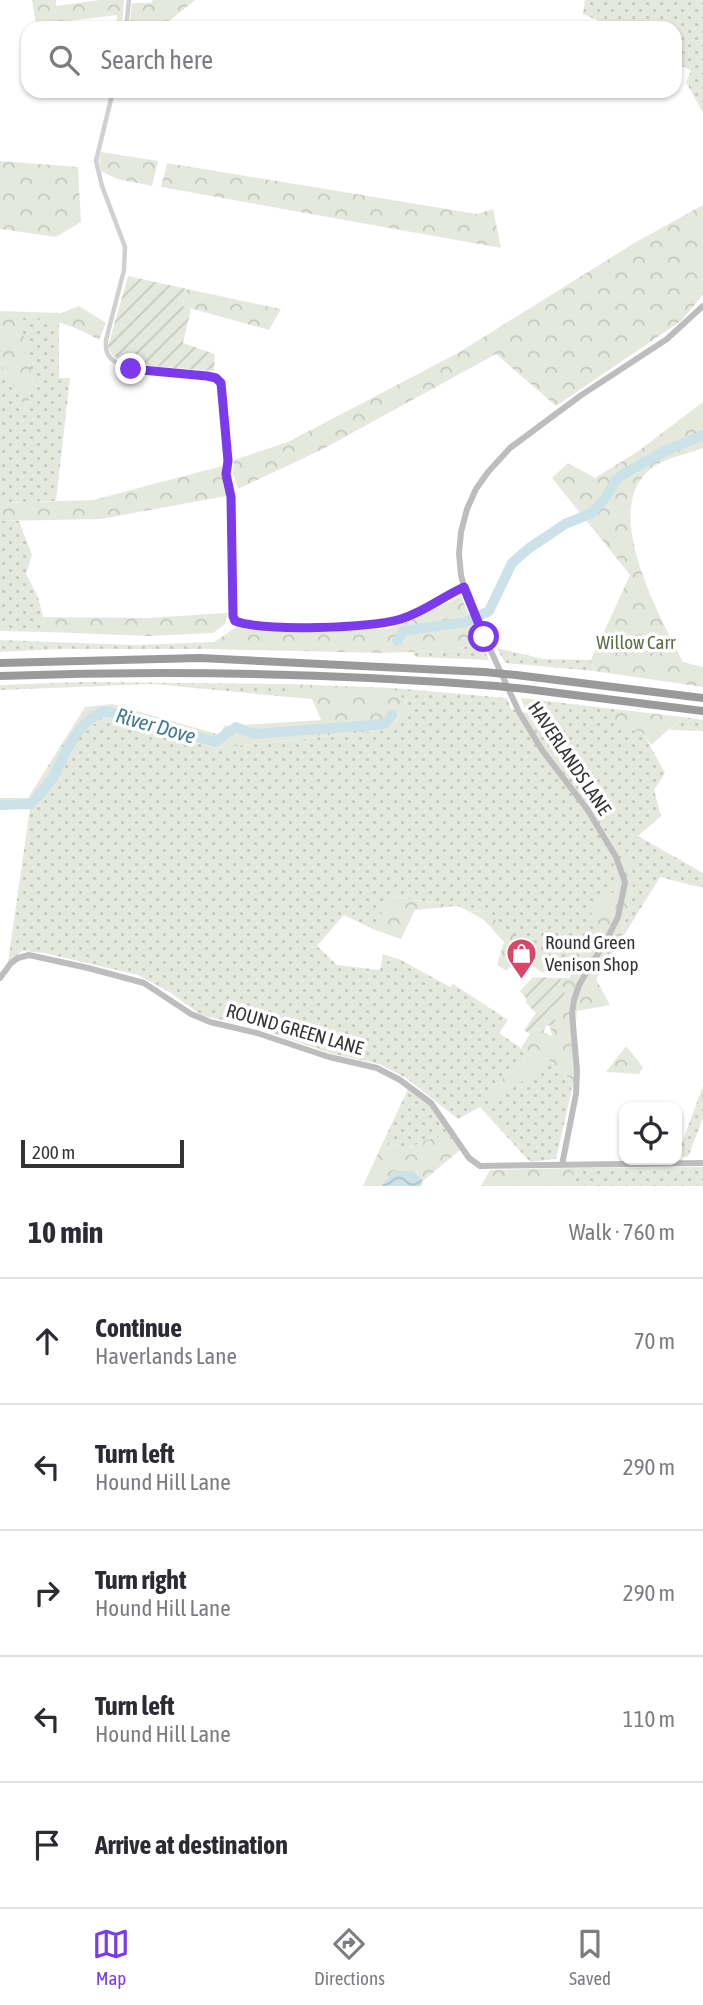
<!DOCTYPE html>
<meta charset="utf-8">
<style>
body{margin:0;font-family:"Asap Condensed",sans-serif;background:#f2f2f3;color:#2b2b33}
.controls{position:absolute;right:21px;bottom:21px;display:grid;overflow:hidden;border-radius:14px;box-shadow:0 2px 5px #0004}
.controls button{width:63px;height:63px;display:grid;place-items:center;padding:0;border:0;border-bottom:2px solid #e1e1e2;background:#fff;color:#2b2b33;font:35px sans-serif}
.scale{position:absolute;left:21px;bottom:18px;width:163px;box-sizing:border-box;padding-left:7px;border:4px solid #333;border-top:0;font-size:19px;line-height:24px;white-space:nowrap;color:#333;-webkit-text-stroke:5px #fff;paint-order:stroke}
.stop{position:absolute;width:21px;height:21px;margin:-16px;border:5px solid #7c3aed;border-radius:50%;background:#fff}
.stop.end{background:#7c3aed;border-color:#fff;box-shadow:0 2px 7px #0008}
.list{margin:0;padding:0;list-style:none}
h2{display:flex;justify-content:space-between;align-items:center;height:91px;margin:0;padding:0 28px;font-size:30px}
h2 small{font-size:23px;font-weight:400;color:#7c7c81}
.list li{display:grid;grid-template-columns:46px 1fr auto;gap:21px;align-items:center;box-sizing:border-box;height:126px;padding:0 28px;border-top:2px solid #e1e1e2}
.list b{display:block;font-size:26px;white-space:nowrap}
.list p{margin:0;font-size:23px;white-space:nowrap;color:#7c7c81}
.list em{font-size:23px;font-style:normal;color:#7c7c81}
.icon{flex:none;width:38px;height:38px;fill:none;stroke:currentColor;stroke-width:2;stroke-linecap:round;stroke-linejoin:round}
.map{position:relative;flex:none;width:703px;height:1186px;overflow:hidden}
.search{position:absolute;background:#fff;box-shadow:0 2px 5px #0004;left:21px;right:21px;top:21px;height:77px;display:flex;align-items:center;gap:18px;box-sizing:border-box;padding:0 24px;border-radius:21px;color:#7c7c81;font-size:26px}
.sheet{height:721px;background:#fff}
nav{display:flex;justify-content:space-around;align-items:center;box-sizing:border-box;height:98px;border-top:2px solid #e1e1e2;background:#fff;font-size:19px;color:#7c7c81}
nav a{display:grid;justify-items:center;gap:4px}
nav .on{color:#7c3aed}
.map>svg:first-child{display:block}
.grass{fill:url(#grass-dots)}
.forest{fill:url(#forest-crowns)}
.garden{fill:url(#garden-furrows)}
.water{fill:url(#water-waves)}
.lines{fill:none;stroke-linecap:round;stroke-linejoin:round}
.river{stroke:#cbe2e8;stroke-width:10}
.street{stroke:#d0d0d0;stroke-width:4.5}
.secondary{stroke:#bdbdbd;stroke-width:6}
.highway{stroke:#9a9a9a;stroke-width:8}
.highway-bridge{stroke:#9a9a9a;stroke-width:8}
.route{stroke:#7c3aed;stroke-width:9}
.labels{text-anchor:middle;dominant-baseline:central;stroke-width:7;stroke-linejoin:round;paint-order:stroke}
.park-label{font-size:19px;fill:#5d6c42;stroke:#fff}
.street-label{font-size:19px;fill:#333;stroke:#fff}
.poi-label{font-size:19px;fill:#333;stroke:#fff;text-anchor:start}
.water-label{font-size:21px;font-style:italic;fill:#427b8b;stroke:#fff}
</style>
<div class="map">
<svg width="703" height="1186" viewBox="0 0 703 1186">
<defs>
<pattern id="grass-dots" width="8" height="8" patternUnits="userSpaceOnUse" patternTransform="scale(1.75)"><rect width="8" height="8" fill="#e5e9dd"/><path d="M2 2h.1M6 6h.1" fill="none" stroke="#c5c8be" stroke-width="1.8" stroke-linecap="round"/></pattern>
<pattern id="forest-crowns" width="20" height="18" patternUnits="userSpaceOnUse" patternTransform="scale(1.75)"><rect width="20" height="18" fill="#e5e9dd"/><path d="M2 6a3 3 0 1 1 6 0M12 15a3 3 0 1 1 6 0" fill="none" stroke="#c5c8be"/></pattern>
<pattern id="garden-furrows" width="10" height="10" patternUnits="userSpaceOnUse" patternTransform="scale(1.75)"><rect width="10" height="10" fill="#e5e9dd"/><path d="M-1 1l2-2M0 10L10 0M9 11l2-2" fill="none" stroke="#c5c8be"/></pattern>
<pattern id="water-waves" width="16" height="10" patternUnits="userSpaceOnUse" patternTransform="scale(1.75)"><rect width="16" height="10" fill="#cbe2e8"/><path d="M0 5q4-4 8 0t8 0" fill="none" stroke="#afc2c7"/></pattern>
</defs>
<rect width="100%" height="100%" fill="#fff"/>
<path class="grass" d="M585,0H703V113L686,82L691,71L675,62V28H615L583,14Z
M19,318H44L59,322V378H70L56,501L0,503V362L27,409L33,381Z
M0,521H19L32,555L26,574L38,597L47,632L0,631Z
M0,640L134,645L215,642L204,649H60L0,652Z
M480,640L489,660L416,657L412,652L458,650Z
M497,648L543,659L591,660L594,671L505,663Z
M82,682L289,684V697L153,684L0,690V685Z
M393,688L507,698L511,709L527,713L521,698L614,709V724L643,733L665,773L654,790L661,816L638,836L703,873V888L660,877L621,940L634,878L625,850L615,892L602,929L572,975L541,972L545,962L524,955L485,911L470,912L458,906L389,896L375,930L344,915L317,946L337,965L380,970L383,954L401,960L450,987L453,984L508,1020L499,1033L521,1048L531,1058L489,1089L546,1058L565,1071L572,1089L556,1159L530,1162L480,1107L458,1119L406,1078L379,1064L332,1054L249,1025L202,1016L171,993L138,975L44,953L22,951L8,962L30,808L53,788L79,738L92,725L108,718L215,748L386,730L410,707Z
M683,717L703,720V731L669,730Z
M703,1086V1118L688,1157L677,1156Z
M408,1089L428,1104L460,1150L436,1136L404,1150L384,1140Z
M703,1167V1186H575L573,1168Z"/>
<path class="forest" d="M32,0H56V6L100,0H124L122,28H116L117,15L36,25Z
M153,0H195L161,28H129L132,3H151Z
M101,152L158,161L152,186L117,179L101,171L99,160Z
M0,161L78,167L81,222L56,237L0,229Z
M167,163L477,214L493,209L501,248L161,187Z
M703,205V295L681,321L556,406L496,354L323,449L238,489L233,474L234,460L288,442L458,353L636,242Z
M187,289L281,309L269,330L182,306Z
M79,306L106,323L99,340C73,325 50,317 20,318L33,381L27,410L0,362V311L61,313Z
M703,402V448C688,454 665,458 652,468C598,508 660,616 683,662L703,667V687L594,671L591,660L630,575L552,478L568,463L595,478L637,452Z
M222,466L226,496L101,519L0,521V503L93,500Z
M461,596L480,640L458,650L384,653L204,649L236,627L256,630L387,629L414,619Z
M228,613L225,624L213,633L148,636L47,632L43,617L147,618Z
M289,684L393,688L410,707L386,730L215,748L108,718L92,725L79,738L53,788L30,808L0,810V798H28L85,707L112,704L220,735L224,726L321,720L312,699L289,697Z
M614,709L683,717L651,745L643,733L614,724Z
M625,848L634,878L621,940L596,979L610,1005L577,1011L575,1033L579,1069L572,1089L565,1071L546,1058L540,1068L489,1106V1089L531,1058L521,1048L530,1034L536,1029L552,1036L547,1014L550,1008L561,1003L565,993L559,985L561,978H569L602,929L591,913L605,894L615,892Z
M388,896L458,906L415,910L401,939L375,930Z
M485,911L518,939L524,955L545,962L541,972L519,955L507,971L497,965L504,942L484,920L470,912Z
M626,1046L643,1067L639,1074L606,1072Z
M436,1136L460,1150L423,1181L413,1171H394L381,1186H363L384,1140L404,1150Z
M573,1168L575,1186H481L490,1170Z"/>
<path class="garden" d="M128,276L187,289L182,306L191,309L183,343L215,354L214,371L127,364L112,355L108,346Z
M533,977L561,978L559,985L565,993L561,1003L550,1008L547,1014L555,1017L554,1029L552,1025L546,1026L543,1034L536,1029L530,1034L524,1030L536,1013L526,1003V998L520,991Z"/>
<path class="water" d="M394,1171H413L423,1181L421,1186H381Z"/>
<g class="lines">
<path class="river" d="M397,641L403,631L466,622L489,611L512,563L528,549L565,524L592,513L606,497L615,481L625,473L667,450L703,435
M0,805L31,804C37,797 44,790 49,783C67,756 73,723 105,711L215,742L236,727L253,734L385,724L392,715"/>
<path class="street" d="M126,28L129,0
M113,91L96,161L102,186L125,247L124,270L106,340C106,345 105,351 109,356C122,375 185,375 207,376L216,378L221,383L228,461L226,474L231,497L233,620C252,632 375,627 400,619C423,612 442,597 464,587"/>
<path class="secondary" d="M0,978L11,963L18,958L29,955L88,968L144,983L191,1014L210,1022L257,1033L329,1057L377,1068L400,1080L431,1103L469,1158L480,1166L703,1163
M562,1165L576,1094L577,1071L572,1013L574,1000L579,985L608,937L618,917L625,882L616,857L587,809L542,750L519,712L467,599L461,575L459,554L461,532L467,509L476,489L488,472L510,448L580,396L667,339L703,306"/>
<path class="highway" d="M0,663L200,658L484,672
M516,675L703,698
M0,676C166,670 331,673 496,686
M526,689L703,711"/>
<path class="highway-bridge" d="M484,672L516,675
M496,686L526,689"/>
</g>
<g class="lines">
<path class="route" d="M131,369L207,376L216,378L221,383L228,461L226,474L231,497L233,616L235,621C265,632 370,628 401,619C424,612 442,597 464,587L484,637"/>
</g>
<defs>
<symbol id="shop-pin" viewBox="-11 -11 22 30"><path d="M0 17L-7.5 6A9.5 9.5 0 1 1 7.5 6Z" fill="#da456a" stroke="#fff"/><path d="M-5-2.5h2.3a2.7 3.5 0 0 1 5.4 0H5L5.5 6h-11ZM-1.5-2.5h3a1.5 2.3 0 0 0-3 0Z" fill="#fff"/></symbol>
</defs>
<g fill-rule="evenodd">
<use href="#shop-pin" x="504" y="936" width="35" height="47"/>
</g>
<g class="labels">
<g class="park-label">
<text x="636" y="642">Willow Carr</text>
</g>
<g class="street-label">
<text transform="translate(570 758) rotate(56)">HAVERLANDS LANE</text>
<text transform="translate(295 1029) rotate(16)">ROUND GREEN LANE</text>
</g>
<g class="poi-label">
<text x="545" y="942">Round Green<tspan x="545" dy="22">Venison Shop</tspan></text>
</g>
<g class="water-label">
<text transform="translate(156 725) rotate(16)">River Dove</text>
</g>
</g>
</svg>
<div class="controls">
<button><svg class="icon" aria-label="locate" viewBox="0 0 24 24"><circle cx="12" cy="12" r="6"/><path d="M12 2v4M12 18v4M2 12h4M18 12h4"/></svg></button>
</div>
<div class="scale">200 m</div>
<div class="stop" style="left:484px;top:637px"></div>
<div class="stop end" style="left:131px;top:369px"></div>
<div class="search"><svg class="icon" aria-label="search" viewBox="0 0 24 24"><circle cx="10" cy="10" r="6"/><path d="M15 15l6 6"/></svg>Search here</div>
</div>
<section class="sheet">
<h2>10 min<small>Walk · 760 m</small></h2>
<ul class="list">
<li><svg class="icon" aria-label="ahead" viewBox="0 0 24 24"><path d="M12 20V5M6 11l6-6 6 6"/></svg><div><b>Continue</b><p>Haverlands Lane</p></div><em>70 m</em></li>
<li><svg class="icon" aria-label="left" viewBox="0 0 24 24"><path d="M17 20v-9H6M10 6l-5 5 5 5"/></svg><div><b>Turn left</b><p>Hound Hill Lane</p></div><em>290 m</em></li>
<li><svg class="icon" aria-label="right" viewBox="0 0 24 24"><path d="M7 20v-9h11M14 6l5 5-5 5"/></svg><div><b>Turn right</b><p>Hound Hill Lane</p></div><em>290 m</em></li>
<li><svg class="icon" aria-label="left" viewBox="0 0 24 24"><path d="M17 20v-9H6M10 6l-5 5 5 5"/></svg><div><b>Turn left</b><p>Hound Hill Lane</p></div><em>110 m</em></li>
<li><svg class="icon" aria-label="arrive" viewBox="0 0 24 24"><path d="M6 21V4h12l-3 4 3 4H6"/></svg><div><b>Arrive at destination</b></div></li>
</ul>
</section>
<nav>
<a class="on"><svg class="icon" aria-label="map" viewBox="0 0 24 24"><path d="M3 6l6-2 6 2 6-2v14l-6 2-6-2-6 2zM9 4v14M15 6v14"/></svg>Map</a>
<a><svg class="icon" aria-label="directions" viewBox="0 0 24 24"><path d="M12 3l9 9-9 9-9-9zM9 14v-3h6M13 9l2 2-2 2"/></svg>Directions</a>
<a><svg class="icon" aria-label="saved" viewBox="0 0 24 24"><path d="M7 4h10v16l-5-4-5 4z"/></svg>Saved</a>
</nav>
